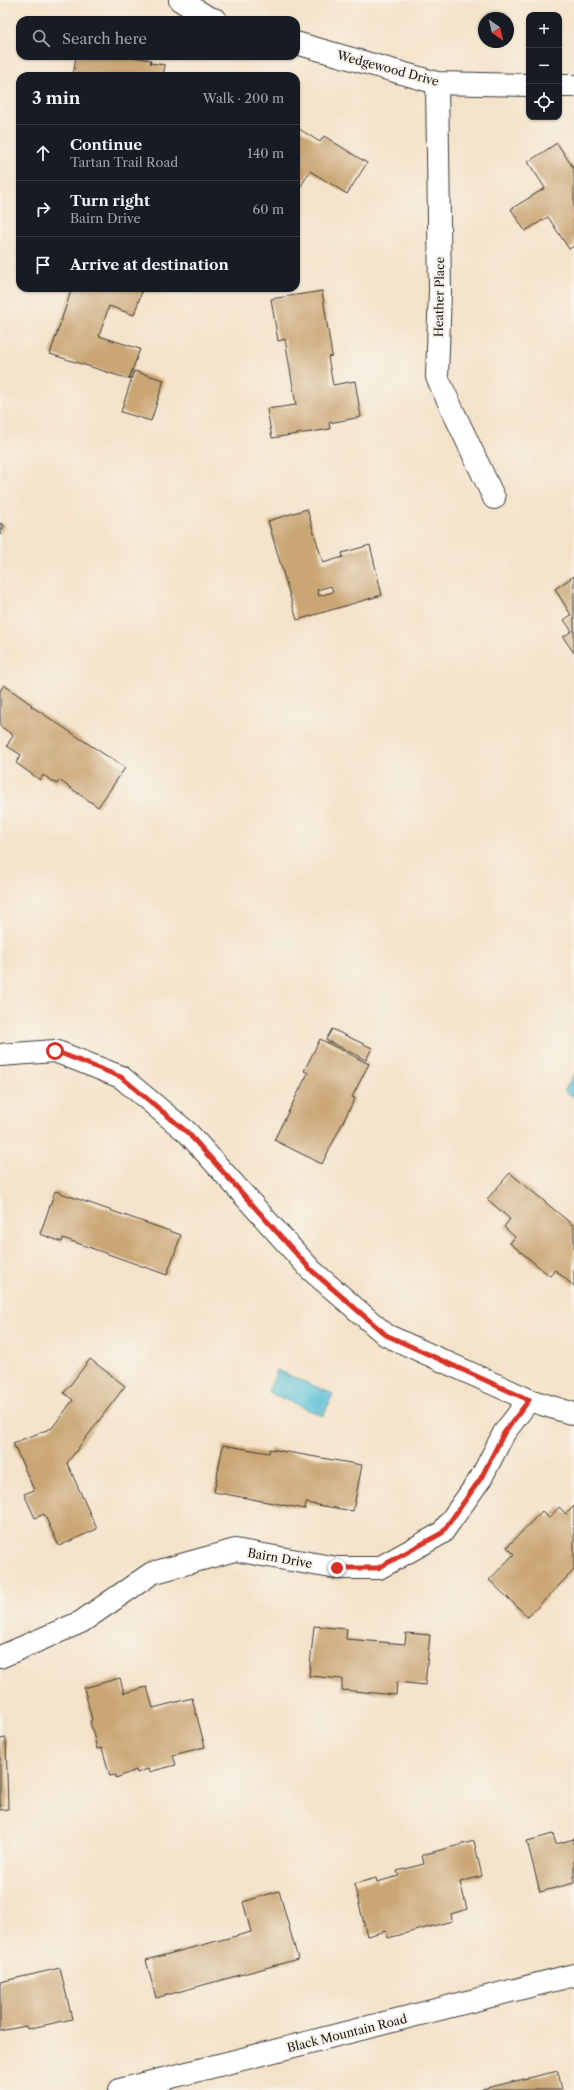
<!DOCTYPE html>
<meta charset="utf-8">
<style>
body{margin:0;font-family:"Libre Caslon Text",serif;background:#242831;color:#f1f3f6}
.controls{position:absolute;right:12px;top:12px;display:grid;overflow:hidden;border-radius:8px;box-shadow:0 1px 3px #0004}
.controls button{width:36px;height:36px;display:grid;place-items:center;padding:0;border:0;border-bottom:1px solid #363941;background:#171b24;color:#f1f3f6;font:20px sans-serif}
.compass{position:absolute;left:478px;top:12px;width:36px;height:36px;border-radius:50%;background:#171b24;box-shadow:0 1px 3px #0004;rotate:146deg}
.stop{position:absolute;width:12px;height:12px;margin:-9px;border:3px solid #d93025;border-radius:50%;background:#fff}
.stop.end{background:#d93025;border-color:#fff;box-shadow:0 1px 4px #0008}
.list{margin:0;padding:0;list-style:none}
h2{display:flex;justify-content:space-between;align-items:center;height:52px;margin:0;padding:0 16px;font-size:17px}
h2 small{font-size:13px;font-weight:400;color:#9ea1a6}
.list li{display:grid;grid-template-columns:26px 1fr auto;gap:12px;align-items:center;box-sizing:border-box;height:56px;padding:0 16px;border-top:1px solid #363941}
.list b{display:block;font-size:15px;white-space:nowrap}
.list p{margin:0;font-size:13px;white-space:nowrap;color:#9ea1a6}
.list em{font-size:13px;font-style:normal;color:#9ea1a6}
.icon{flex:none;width:22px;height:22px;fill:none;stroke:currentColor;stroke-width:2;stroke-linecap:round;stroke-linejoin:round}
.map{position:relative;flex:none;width:574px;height:2090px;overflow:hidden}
.search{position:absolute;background:#171b24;box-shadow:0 1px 3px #0004;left:16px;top:16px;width:284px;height:44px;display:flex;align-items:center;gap:10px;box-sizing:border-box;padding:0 14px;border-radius:12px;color:#9ea1a6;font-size:15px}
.panel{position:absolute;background:#171b24;box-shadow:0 1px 3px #0004;left:16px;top:72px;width:284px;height:220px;border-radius:12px}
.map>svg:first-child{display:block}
.water{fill:#59c0d7;stroke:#3a6e7a}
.building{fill:#caa675;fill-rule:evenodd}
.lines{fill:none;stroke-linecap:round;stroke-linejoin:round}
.minor-casing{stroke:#3c3a36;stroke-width:24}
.minor{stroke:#fff;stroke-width:22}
.route{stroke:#d93025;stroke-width:5}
.labels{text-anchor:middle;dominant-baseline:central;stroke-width:4;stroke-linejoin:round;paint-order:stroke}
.street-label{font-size:12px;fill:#1c1c1c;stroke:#f7f3e8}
</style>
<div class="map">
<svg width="574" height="2090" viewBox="0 0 574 2090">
<rect width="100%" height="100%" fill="#f7f3e8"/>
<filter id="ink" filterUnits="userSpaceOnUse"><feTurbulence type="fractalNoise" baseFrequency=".025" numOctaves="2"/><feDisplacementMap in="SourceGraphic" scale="8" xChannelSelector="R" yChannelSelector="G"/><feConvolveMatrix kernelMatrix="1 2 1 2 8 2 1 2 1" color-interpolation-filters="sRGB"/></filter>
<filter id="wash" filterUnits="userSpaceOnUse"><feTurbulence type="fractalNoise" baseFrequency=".012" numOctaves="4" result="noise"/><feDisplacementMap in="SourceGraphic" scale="16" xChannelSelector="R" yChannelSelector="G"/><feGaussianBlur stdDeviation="0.9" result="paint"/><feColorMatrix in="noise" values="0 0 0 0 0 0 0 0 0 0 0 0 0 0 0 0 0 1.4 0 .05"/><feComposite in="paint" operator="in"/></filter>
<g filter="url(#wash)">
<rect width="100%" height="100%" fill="#f4e2c9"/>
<path class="water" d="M574,1074V1097L564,1091Z
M277,1370L333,1394L323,1416L268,1392Z"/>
<g id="blocks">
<path class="building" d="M76,56H127L151,60L150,63L165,65L163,76H73Z
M296,127L320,142L324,136L367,163L347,194L310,171L298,191L296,190Z
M557,143L574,169V246L569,249L548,217L525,231L511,209L545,188L528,162Z
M72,288H143L134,315L109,306L99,336L140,349L129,379L50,354Z
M322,291L332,356L328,357L333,385L355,381L361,417L329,423L330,429L272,438L267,409L296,405L285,339L278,341L271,299Z
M134,371L164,380L151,421L121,412Z
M307,509L323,563L343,557L342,553L370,545L382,595L297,620L268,521ZM331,586L333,592L319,596L317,590Z
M0,523L4,525L0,535Z
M574,576V653L563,637L572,631L564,620L571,615L555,589Z
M4,685L32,705L31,706L125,768L98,807L59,780L57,784L43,775L40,780L16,763L21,755L7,746L13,735L0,726V691Z
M332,1029L372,1048L366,1060L326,1040Z
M320,1039L369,1064L352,1097L355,1098L322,1164L274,1140L308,1073L304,1071Z
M510,1173L574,1226V1286L555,1270L550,1276L510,1243L515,1237L504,1227L510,1219L487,1199Z
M55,1191L181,1235L167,1275L63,1238L62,1242L40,1234Z
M90,1359L125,1386L67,1463L97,1529L59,1546L44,1514L35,1518L24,1494L34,1490L13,1443L52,1428L73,1400L64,1393Z
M223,1445L269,1453L270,1449L362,1465L353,1511L306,1503L305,1509L214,1492Z
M574,1506V1570L528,1617L489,1580L514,1554L507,1547L542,1511L549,1518L559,1507L566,1514Z
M314,1626L347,1629L346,1639L405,1644L406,1633L430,1635L425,1685L397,1682L396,1695L342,1690V1679L309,1676Z
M120,1678L124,1693L147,1687L153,1708L192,1698L205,1747L173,1755L176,1765L149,1772L148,1769L137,1773L136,1770L116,1778V1775L110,1776L102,1748L97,1749L90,1721L92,1720L84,1688Z
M6,1738L8,1809L0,1810V1739Z
M553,1834L556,1844L574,1839V1883L540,1892L527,1841Z
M474,1841L482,1876L460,1882L467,1909L451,1914L452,1921L388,1938L386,1931L367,1936L354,1884L376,1878L377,1882L399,1876L397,1871L424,1864L422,1855Z
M279,1891L298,1959L156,1998L146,1960L251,1932L243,1902Z
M60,1968L72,2019L27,2029L26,2026L0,2031V1982Z
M558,2071L562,2090H482V2089Z"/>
</g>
</g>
<g filter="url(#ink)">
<use href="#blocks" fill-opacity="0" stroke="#3c3a36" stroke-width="1"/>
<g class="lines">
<defs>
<path id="minor" d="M180,0L207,17L216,20
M296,43L437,83L529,85
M437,83L440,290L437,377L494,498
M559,86H574
M0,1055L55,1051L121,1077L188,1133L311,1270L386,1335L529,1400L574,1414
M0,1657L81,1622L152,1573L235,1550L337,1568H379L442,1533L481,1478L504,1433L529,1400
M120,2090L574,1975"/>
</defs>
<use href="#minor" class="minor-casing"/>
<use href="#minor" class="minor"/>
</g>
</g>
<g class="lines" filter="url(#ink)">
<path class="route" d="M55,1051L121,1077L188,1133L311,1270L386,1335L529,1400L504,1433L481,1478L442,1533L378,1568H337"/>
</g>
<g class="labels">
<g class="street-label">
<text transform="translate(388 68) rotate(15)">Wedgewood Drive</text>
<text transform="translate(439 297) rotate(-89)">Heather Place</text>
<text transform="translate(280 1558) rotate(10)">Bairn Drive</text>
<text transform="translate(347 2033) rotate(-14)">Black Mountain Road</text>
</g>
</g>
</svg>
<div class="controls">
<button>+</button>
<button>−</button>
<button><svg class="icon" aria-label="locate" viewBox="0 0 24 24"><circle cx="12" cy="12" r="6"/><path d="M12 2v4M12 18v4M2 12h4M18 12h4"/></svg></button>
</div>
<svg class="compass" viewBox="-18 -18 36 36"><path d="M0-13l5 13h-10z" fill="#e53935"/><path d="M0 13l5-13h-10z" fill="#9ea1a6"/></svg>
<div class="stop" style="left:55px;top:1051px"></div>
<div class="stop end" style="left:337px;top:1568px"></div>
<div class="search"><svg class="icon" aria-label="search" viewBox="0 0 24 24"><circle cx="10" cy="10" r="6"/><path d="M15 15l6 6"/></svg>Search here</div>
<section class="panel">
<h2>3 min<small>Walk · 200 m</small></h2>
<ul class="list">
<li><svg class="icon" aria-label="ahead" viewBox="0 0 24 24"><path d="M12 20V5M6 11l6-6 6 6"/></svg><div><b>Continue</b><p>Tartan Trail Road</p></div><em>140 m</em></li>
<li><svg class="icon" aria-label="right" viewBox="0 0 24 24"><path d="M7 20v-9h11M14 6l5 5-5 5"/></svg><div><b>Turn right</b><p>Bairn Drive</p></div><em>60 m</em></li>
<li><svg class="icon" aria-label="arrive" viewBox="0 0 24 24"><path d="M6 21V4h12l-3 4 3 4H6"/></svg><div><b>Arrive at destination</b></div></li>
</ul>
</section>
</div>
